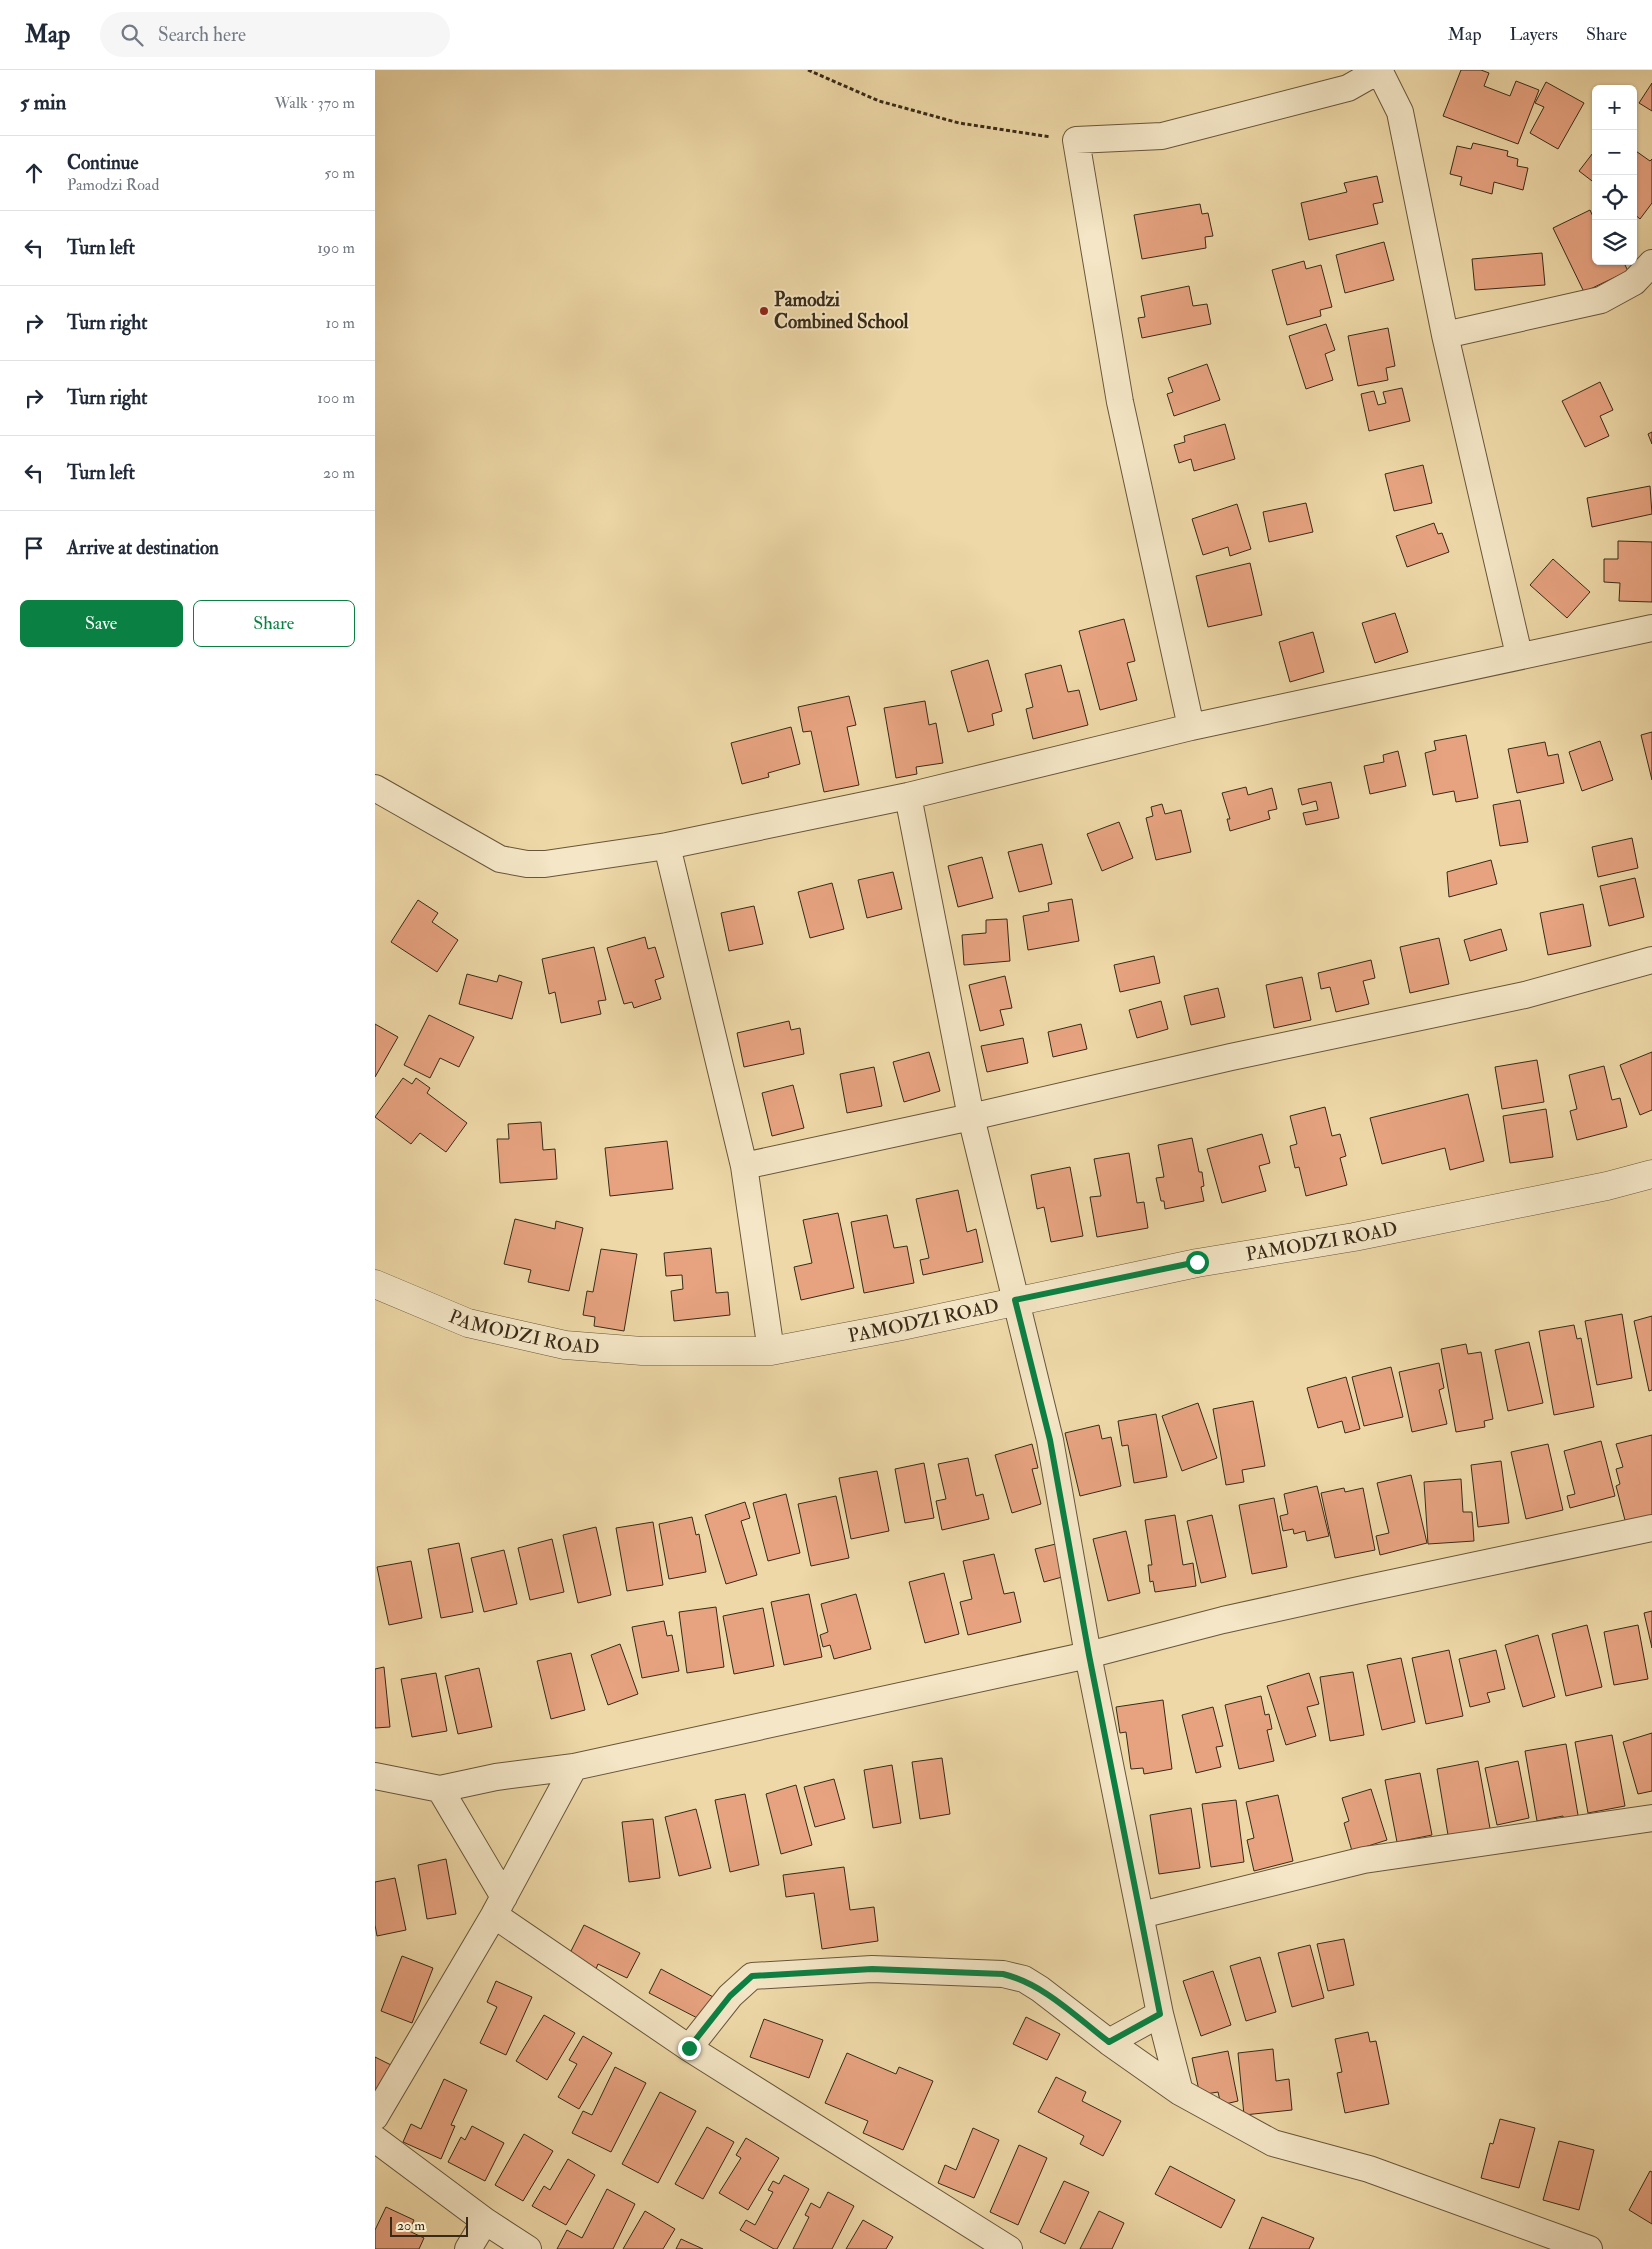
<!DOCTYPE html>
<meta charset="utf-8">
<style>
body{margin:0;font-family:"IM FELL Double Pica",serif;background:#f6f6f7;color:#1f2937}
.controls{position:absolute;right:15px;top:15px;display:grid;overflow:hidden;border-radius:8px;box-shadow:0 1px 4px #0004}
.controls button{width:45px;height:45px;display:grid;place-items:center;padding:0;border:0;border-bottom:1px solid #e0e1e3;background:#fff;color:#1f2937;font:25px sans-serif}
.scale{position:absolute;left:15px;bottom:12px;width:78px;box-sizing:border-box;padding-left:5px;border:2px solid #382a17;border-top:0;font-size:14px;line-height:18px;white-space:nowrap;color:#382a17;-webkit-text-stroke:4px #f4e6c6;paint-order:stroke}
.stop{position:absolute;width:15px;height:15px;margin:-11px;border:4px solid #0b8043;border-radius:50%;background:#fff}
.stop.end{background:#0b8043;border-color:#fff;box-shadow:0 1px 5px #0008}
.list{margin:0;padding:0;list-style:none}
h2{display:flex;justify-content:space-between;align-items:center;height:65px;margin:0;padding:0 20px;font-size:21px}
h2 small{font-size:16px;font-weight:400;color:#747a83}
.list li{display:grid;grid-template-columns:32px 1fr auto;gap:15px;align-items:center;box-sizing:border-box;height:75px;padding:0 20px;border-top:1px solid #e0e1e3}
.list b{display:block;font-size:19px;white-space:nowrap}
.list p{margin:0;font-size:16px;white-space:nowrap;color:#747a83}
.list em{font-size:16px;font-style:normal;color:#747a83}
.actions{display:flex;gap:10px;padding:15px 20px}
.actions a{flex:1;padding:11px 0;border:1px solid #0b8043;border-radius:8px;text-align:center;font-size:18px;color:#0b8043}
.actions .main{background:#0b8043;color:#fff}
.icon{flex:none;width:28px;height:28px;fill:none;stroke:currentColor;stroke-width:2;stroke-linecap:round;stroke-linejoin:round}
.map{position:relative;flex:none;width:1277px;height:2179px;overflow:hidden}
header{display:flex;align-items:center;gap:30px;box-sizing:border-box;height:70px;padding:0 25px;background:#fff;border-bottom:1px solid #e0e1e3}
header strong{font-size:24px}
nav{display:flex;gap:28px;margin-inline-start:auto;font-size:18px}
.search{width:350px;height:45px;background:#f6f6f7;display:flex;align-items:center;gap:12px;box-sizing:border-box;padding:0 18px;border-radius:28px;color:#747a83;font-size:19px}
main{display:flex}
aside{flex:1;background:#fff}
.map>svg:first-child{display:block}
.building{fill:#e7a380;stroke:#382a17}
.lines{fill:none;stroke-linecap:round;stroke-linejoin:round}
.minor-casing{stroke:#66563b;stroke-width:28}
.tertiary-casing{stroke:#66563b;stroke-width:29}
.path{stroke:#382a17;stroke-width:3;stroke-dasharray:4 2.5;stroke-linecap:butt}
.minor{stroke:#f4e6c6;stroke-width:26}
.tertiary{stroke:#f4e6c6;stroke-width:28}
.route{stroke:#0b8043;stroke-width:6}
.poi-dot{fill:#8f2418;stroke:#f4e6c6;stroke-width:2}
.labels{text-anchor:middle;dominant-baseline:central;stroke-width:4;stroke-linejoin:round;paint-order:stroke}
.poi-label{font-size:19px;font-weight:bold;fill:#382a17;stroke:#f4e6c6;text-anchor:start}
.street-label{font-size:19px;fill:#382a17;stroke:#f4e6c6}
</style>
<header>
<strong>Map</strong>
<div class="search"><svg class="icon" aria-label="search" viewBox="0 0 24 24"><circle cx="10" cy="10" r="6"/><path d="M15 15l6 6"/></svg>Search here</div>
<nav><a>Map</a><a>Layers</a><a>Share</a></nav>
</header>
<main>
<aside>
<h2>5 min<small>Walk · 370 m</small></h2>
<ul class="list">
<li><svg class="icon" aria-label="ahead" viewBox="0 0 24 24"><path d="M12 20V5M6 11l6-6 6 6"/></svg><div><b>Continue</b><p>Pamodzi Road</p></div><em>50 m</em></li>
<li><svg class="icon" aria-label="left" viewBox="0 0 24 24"><path d="M17 20v-9H6M10 6l-5 5 5 5"/></svg><div><b>Turn left</b></div><em>190 m</em></li>
<li><svg class="icon" aria-label="right" viewBox="0 0 24 24"><path d="M7 20v-9h11M14 6l5 5-5 5"/></svg><div><b>Turn right</b></div><em>10 m</em></li>
<li><svg class="icon" aria-label="right" viewBox="0 0 24 24"><path d="M7 20v-9h11M14 6l5 5-5 5"/></svg><div><b>Turn right</b></div><em>100 m</em></li>
<li><svg class="icon" aria-label="left" viewBox="0 0 24 24"><path d="M17 20v-9H6M10 6l-5 5 5 5"/></svg><div><b>Turn left</b></div><em>20 m</em></li>
<li><svg class="icon" aria-label="arrive" viewBox="0 0 24 24"><path d="M6 21V4h12l-3 4 3 4H6"/></svg><div><b>Arrive at destination</b></div></li>
</ul>
<div class="actions"><a class="main">Save</a><a>Share</a></div>
</aside>
<div class="map">
<svg width="1277" height="2179" viewBox="0 0 1277 2179">
<rect width="100%" height="100%" fill="#eed8a7"/>
<filter id="stains"><feTurbulence type="fractalNoise" baseFrequency=".004" numOctaves="4"/><feColorMatrix values="0 0 0 0 .2 0 0 0 0 .09 0 0 0 0 .02 0 0 0 .5 -.17"/></filter>
<radialGradient id="worn" r=".72"><stop offset=".6" stop-color="#630" stop-opacity="0"/><stop offset="1" stop-color="#630" stop-opacity=".3"/></radialGradient>
<path class="building" d="M1086,0H1106L1114,3L1109,16L1135,26L1141,11L1164,20L1143,74L1068,46Z
M1171,12L1209,33L1183,79L1155,63L1169,37L1160,33Z
M1277,13V41L1264,33Z
M1098,73L1133,81L1132,86L1143,89L1142,96L1153,98L1148,120L1119,112L1117,124L1085,115L1087,107L1075,104L1082,76L1096,79Z
M1221,79V114L1204,101Z
M1258,79L1275,91L1277,89V133L1265,149L1258,143Z
M1002,106L1008,132L998,134L1003,154L934,170L926,133L972,122L969,113Z
M825,134L827,144L833,143L838,166L830,167L831,178L767,189L759,145Z
M1215,140L1221,153V191H1248L1253,201L1209,222L1178,158Z
M1009,172L1019,210L970,223L961,185Z
M1167,183L1170,215L1100,220L1097,189Z
M929,191L931,199L946,195L957,237L945,240L946,246L912,255L897,200Z
M814,216L818,236L832,234L836,254L767,268L763,248L770,247L766,226Z
M951,254L960,280L950,284L958,310L931,319L914,266Z
M1013,258L1020,296L1011,298L1013,310L983,316L973,266Z
M832,294L845,330L799,346L792,324L798,322L793,308Z
M1225,312L1238,340L1225,346L1234,366L1210,377L1187,331Z
M1027,318L1035,351L994,361L986,324L999,321L1003,335L1011,333L1008,322Z
M850,354L860,389L819,401L816,389L804,393L799,375L810,372L809,366Z
M1277,362V374L1273,364Z
M1048,395L1057,433L1019,441L1010,404Z
M1275,416L1277,444L1217,457L1212,428Z
M931,433L938,462L894,472L888,442Z
M862,434L876,479L855,486L853,477L828,485L817,449Z
M1059,453L1063,464L1067,463L1074,482L1032,497L1021,466Z
M1243,471L1277,472V532L1244,531L1245,513L1229,512V489H1243Z
M1178,489L1215,522L1192,548L1155,515Z
M875,493L887,545L833,557L821,506Z
M1020,543L1033,582L1000,593L987,553Z
M749,549L760,591L752,593L762,630L725,640L704,561Z
M938,562L949,602L915,612L904,572Z
M613,590L627,641L617,644L619,655L593,662L576,601Z
M686,595L693,622L704,620L713,655L658,669L651,639L658,637L650,604Z
M474,626L481,655L472,657L484,715L449,722L436,661L428,662L423,637Z
M550,631L554,655L561,653L568,693L541,697L542,704L521,708L509,638Z
M416,657L425,694L393,703L394,707L367,714L356,673Z
M1277,662V710L1266,665Z
M1091,665L1103,728L1081,732L1079,721L1058,725L1050,683L1061,680L1059,671Z
M1225,671L1238,710L1207,721L1194,682Z
M1170,672L1173,686L1183,684L1189,713L1142,723L1133,679Z
M1023,681L1031,716L995,724L989,696L1009,692L1008,685Z
M956,712L964,748L931,755L928,743L943,740L941,731L927,735L923,719Z
M871,717L873,725L897,718L902,739L893,741L895,749L855,761L852,749H855L847,723Z
M1145,730L1153,772L1125,776L1118,735Z
M787,734L790,744L806,740L816,782L781,790L771,748L778,746L776,737Z
M744,752L758,788L727,801L712,764Z
M1257,768L1263,798L1223,807L1217,777Z
M667,774L677,814L644,822L633,782Z
M607,787L618,828L583,837L573,796Z
M1116,790L1122,814L1074,827L1072,802Z
M518,802L527,839L492,848L483,810Z
M1260,808L1269,847L1234,856L1225,816Z
M457,813L469,859L435,868L423,822Z
M697,829L704,871L653,880L648,846L674,841L673,833Z
M43,830L63,843L57,852L83,870L62,902L16,872Z
M1208,834L1216,876L1173,885L1165,843Z
M379,836L388,874L354,881L346,843Z
M632,849L635,891L589,895L587,865L611,863V850Z
M1126,859L1132,880L1095,891L1089,870Z
M270,867L273,879L280,877L289,907L280,910L286,929L259,938L257,932L249,934L232,878Z
M1064,868L1074,914L1035,923L1025,877Z
M219,877L231,930L223,931L226,944L186,953L180,922L174,924L167,889Z
M779,886L785,913L745,922L739,895Z
M996,890L1000,908L988,911L994,934L961,942L955,917L946,919L943,903Z
M92,904L122,912L124,905L147,912L137,949L84,934Z
M630,906L637,938L625,940L629,955L605,961L594,915Z
M927,907L936,950L899,958L891,915Z
M843,918L850,947L816,955L809,926Z
M786,931L793,959L762,968L754,940Z
M54,945L99,967L84,997L65,988L55,1008L29,995Z
M414,951L416,960L425,958L429,984L369,997L362,963Z
M0,954L23,967L0,1007Z
M706,954L712,979L678,987L673,962Z
M648,968L653,993L612,1002L606,976Z
M554,982L565,1021L529,1032L518,992Z
M1277,982V1040L1265,1045L1245,995Z
M1162,990L1169,1032L1127,1039L1120,997Z
M1229,996L1237,1030L1245,1028L1252,1057L1202,1070L1195,1041L1202,1039L1194,1005Z
M499,997L507,1036L472,1043L465,1004Z
M28,1008L37,1014L41,1008L55,1018L52,1023L92,1053L71,1082L45,1063L36,1074L0,1047Z
M418,1015L429,1058L397,1066L387,1023Z
M1093,1024L1109,1091L1075,1100L1070,1078L1007,1094L995,1048Z
M950,1037L957,1066L965,1064L971,1086L965,1088L972,1115L931,1126L924,1097L920,1098L915,1076L922,1074L915,1046Z
M1171,1039L1178,1087L1135,1093L1128,1046Z
M166,1052L168,1080L180,1079L182,1109L125,1113L122,1069H134L133,1054Z
M887,1064L895,1093L884,1096L891,1121L847,1133L832,1079Z
M817,1068L824,1102H827L829,1116L826,1117L829,1131L790,1139L789,1131H786L781,1108L789,1107L783,1075Z
M292,1071L298,1119L235,1126L230,1078Z
M754,1083L762,1133L769,1132L773,1158L722,1167L715,1127L726,1126L719,1089Z
M695,1097L708,1166L676,1172L669,1137L662,1139L656,1105Z
M583,1120L592,1162L601,1159L608,1192L548,1205L545,1190L554,1188L541,1129Z
M463,1143L479,1218L426,1230L419,1197L437,1193L428,1150Z
M512,1145L519,1178L532,1176L539,1213L489,1223L476,1152Z
M140,1149L180,1159L181,1151L208,1158L194,1221L153,1212L156,1200L129,1194Z
M336,1178L341,1223L353,1222L355,1245L299,1251L296,1221L308,1219L307,1205L291,1206L289,1183Z
M226,1179L262,1184L249,1261L219,1256L220,1247L208,1245L212,1221L218,1222Z
M1247,1244L1257,1308L1222,1315L1210,1251Z
M1277,1246V1320L1274,1321L1259,1251Z
M1199,1255L1202,1269L1206,1268L1219,1337L1179,1345L1164,1261Z
M1154,1272L1168,1333L1133,1341L1120,1280Z
M1091,1274L1093,1284L1106,1282L1118,1349L1109,1351L1110,1357L1081,1362L1066,1279Z
M1064,1293L1069,1318L1064,1320L1072,1354L1037,1362L1024,1302Z
M1016,1297L1028,1347L989,1356L977,1307Z
M971,1307L985,1359L970,1363L967,1351L943,1358L932,1318Z
M878,1331L890,1396L867,1400L869,1412L851,1415L838,1339Z
M823,1333L842,1388L807,1401L787,1346Z
M781,1344L792,1407L759,1413L753,1375L747,1376L743,1351Z
M724,1355L727,1369L736,1367L746,1416L705,1426L690,1363Z
M1277,1365V1447L1251,1454L1241,1416L1245,1414L1241,1399L1248,1397L1241,1374Z
M1226,1371L1240,1426L1195,1438L1192,1426L1200,1424L1189,1381Z
M657,1374L663,1398L657,1399L666,1434L637,1443L620,1385Z
M1173,1374L1188,1440L1151,1449L1136,1382Z
M593,1388L601,1426L608,1424L614,1449L567,1460L561,1431L571,1429L563,1394Z
M1126,1391L1134,1453L1103,1457L1096,1395Z
M549,1393L559,1448L530,1453L520,1399Z
M502,1401L514,1461L476,1469L464,1408Z
M1036,1405L1052,1473L1005,1485L1001,1466L1014,1463L1002,1413Z
M1086,1409L1088,1442H1097L1099,1471L1053,1474L1049,1412Z
M942,1416L954,1466L932,1471L930,1461L919,1464L918,1459L908,1461L905,1446L913,1444L909,1424Z
M969,1418L970,1422L988,1418L1000,1480L960,1488L946,1423Z
M411,1424L425,1483L393,1491L378,1433Z
M461,1426L474,1488L436,1496L423,1434Z
M899,1428L912,1497L877,1504L864,1435Z
M370,1432L375,1448L366,1451L382,1505L351,1514L330,1445Z
M800,1445L808,1495L818,1493L821,1516L780,1522L778,1511L775,1512L773,1495H777L770,1450Z
M837,1445L851,1507L826,1513L812,1451Z
M317,1447L321,1465L324,1464L331,1502L294,1509L284,1454Z
M278,1452L288,1515L252,1521L241,1458Z
M221,1457L236,1525L203,1533L188,1465Z
M751,1461L765,1523L733,1531L718,1469Z
M177,1469L189,1522L155,1530L143,1478Z
M689,1472L698,1504L669,1512L660,1479Z
M84,1473L98,1542L66,1548L53,1479Z
M129,1480L142,1534L109,1542L96,1488Z
M619,1484L629,1524L639,1522L646,1552L593,1565L585,1532L597,1529L588,1491Z
M36,1491L47,1548L14,1555L2,1497Z
M569,1503L584,1564L550,1573L534,1512Z
M434,1524L447,1587L409,1595L396,1532Z
M481,1524L496,1579L459,1589L455,1575L448,1577L445,1565L453,1562L446,1534Z
M341,1537L349,1597L312,1603L304,1542Z
M388,1538L399,1596L359,1604L348,1546Z
M1277,1541V1578L1269,1543Z
M289,1551L292,1566L297,1565L304,1601L267,1608L257,1557Z
M1212,1555L1227,1617L1191,1626L1177,1564Z
M1263,1555L1273,1609L1239,1615L1229,1562Z
M1163,1565L1180,1627L1148,1637L1130,1575Z
M245,1574L263,1624L233,1635L216,1585Z
M1074,1580L1088,1646L1051,1654L1037,1588Z
M1121,1580L1130,1619L1112,1623L1115,1632L1095,1637L1084,1589Z
M196,1583L210,1640L176,1649L162,1591Z
M1026,1588L1040,1652L1007,1660L992,1595Z
M9,1597L15,1657L0,1658V1599Z
M104,1598L117,1657L83,1664L70,1606Z
M978,1602L989,1665L955,1671L945,1607Z
M61,1603L72,1661L37,1667L26,1609Z
M934,1603L944,1634L932,1637L941,1666L911,1675L892,1616Z
M886,1626L890,1645L894,1644L897,1659L892,1660L899,1691L864,1699L850,1635Z
M788,1630L797,1699L769,1704L768,1698L756,1699L751,1662L745,1663L741,1637Z
M838,1637L848,1676L841,1677L846,1697L821,1703L807,1645Z
M1277,1663V1721L1263,1724L1248,1672Z
M1237,1665L1250,1736L1213,1743L1200,1672Z
M1191,1674L1204,1751L1190,1754L1188,1746L1162,1751L1150,1681Z
M567,1688L575,1744L545,1749L537,1692Z
M1103,1691L1116,1764L1074,1771L1062,1699Z
M1143,1691L1154,1748L1122,1755L1110,1698Z
M517,1695L526,1753L498,1758L489,1700Z
M1045,1703L1057,1765L1022,1772L1010,1710Z
M459,1709L470,1749L440,1757L429,1717Z
M421,1715L437,1775L406,1784L391,1724Z
M996,1719L1012,1770L977,1781L969,1753L974,1751L967,1728Z
M370,1724L384,1795L355,1802L340,1730Z
M903,1725L918,1791L879,1801L872,1770L879,1768L871,1732Z
M861,1730L869,1792L836,1797L827,1734Z
M816,1738L825,1798L784,1804L775,1745Z
M321,1739L336,1798L304,1806L290,1747Z
M278,1749L285,1808L254,1812L247,1752Z
M71,1789L81,1844L52,1849L43,1795Z
M469,1797L475,1840L499,1837L503,1871L447,1879L439,1823L411,1827L408,1805Z
M20,1808L31,1860L2,1866L0,1855V1812Z
M209,1855L265,1883L252,1908L223,1894L221,1899L194,1885Z
M969,1869L979,1915L953,1921L942,1874Z
M935,1875L949,1928L917,1937L903,1883Z
M27,1886L58,1898L37,1953L6,1941Z
M885,1887L901,1942L871,1951L855,1896Z
M286,1899L342,1929L330,1952L274,1923Z
M838,1901L856,1955L826,1966L808,1911Z
M121,1911L157,1927L131,1985L105,1973L122,1937L112,1932Z
M169,1945L200,1963L172,2010L141,1991Z
M651,1947L685,1964L672,1990L638,1974Z
M389,1949L448,1970L434,2008L375,1987Z
M993,1962L995,1972L1001,1971L1014,2034L970,2043L962,2003L967,2002L960,1969Z
M208,1966L237,1983L204,2039L183,2027L202,1994L194,1990Z
M898,1979L901,2011L914,2009L917,2040L869,2045L863,1983Z
M853,1981L863,2031L846,2035L843,2022L825,2025L817,1988Z
M472,1983L521,2004L524,1997L558,2011L528,2080L488,2063L493,2051L450,2033Z
M0,1987L16,1995L0,2027Z
M240,1997L271,2013L236,2082L197,2063L208,2041L217,2045Z
M681,2007L711,2022L707,2031L746,2051L728,2086L705,2074L709,2066L663,2042Z
M69,2009L92,2020L76,2055L80,2056L66,2089L28,2072L36,2054L46,2059Z
M285,2022L321,2041L283,2113L247,2094Z
M1125,2049L1160,2058L1144,2118L1106,2108L1115,2073L1118,2074Z
M97,2056L129,2073L110,2111L73,2092L86,2067L90,2070Z
M332,2057L359,2072L328,2129L300,2114Z
M598,2058L624,2070L599,2128L563,2113L570,2095L581,2100Z
M149,2064L178,2081L148,2131L120,2115Z
M371,2068L404,2088L373,2140L344,2123L366,2088L361,2085Z
M1184,2071L1219,2080L1204,2140L1168,2130Z
M644,2075L672,2088L643,2155L615,2142Z
M193,2089L220,2105L191,2155L157,2136L169,2116L175,2120Z
M795,2096L860,2130L846,2158L780,2124Z
M1275,2101L1277,2102V2154L1254,2140Z
M409,2105L434,2119L402,2179H399L365,2160L371,2150L380,2155L398,2122L393,2120L398,2111L404,2114Z
M689,2111L714,2122L690,2174L665,2162Z
M232,2119L260,2134L238,2179H182L192,2160L207,2168Z
M453,2122L479,2136L457,2179H418L434,2147L430,2145L436,2133L445,2138Z
M11,2137L39,2150L34,2161L49,2168L44,2179H0V2160Z
M270,2141L300,2159L288,2179H248Z
M724,2141L749,2153L737,2179H705Z
M887,2147L939,2168L934,2179H874Z
M488,2150L518,2167L511,2179H471Z
M306,2169L328,2179H301Z"/>
<g class="lines">
<defs>
<path id="minor" d="M1004,0L1025,42L1070,265
M1144,585L1070,265L1226,230L1259,212L1277,193
M816,657L745,332L701,70L787,66L973,18L1003,1
M0,718L125,789L152,794H170L292,776L533,726L816,657L1277,558
M533,726L596,1047L675,1370L713,1585L785,1944L805,2022
M292,776L369,1096L396,1281
M369,1096L596,1047L856,987L1150,925L1277,890
M0,1706L65,1719L121,1707L199,1697L713,1585L848,1550L984,1520L1277,1458
M65,1719L129,1827
M119,1845L314,1978L634,2179
M766,1845L989,1790L1277,1748
M734,1972L785,1944
M314,1978L355,1926L377,1906L497,1899L628,1904L649,1909L665,1919L734,1972L805,2022L898,2073L994,2099L1214,2179
M0,2047L119,1845L199,1697
M0,2069L110,2151L153,2179
M93,2179L110,2151"/>
<g id="tertiary">
<path id="s1" d="M0,1214L93,1253L190,1275L267,1281H396L527,1256L822,1193L979,1167L1232,1116L1277,1104"/>
</g>
</defs>
<use href="#minor" class="minor-casing"/>
<use href="#tertiary" class="tertiary-casing"/>
<path class="path" d="M433,0L504,31L584,53L676,67"/>
<use href="#minor" class="minor"/>
<use href="#tertiary" class="tertiary"/>
</g>
<g class="lines">
<path class="route" d="M314,1978L355,1926L377,1906L497,1899L628,1904C669,1914 701,1947 734,1972L785,1944L714,1585L675,1370L640,1230L822,1192"/>
</g>
<circle class="poi-dot" cx="389" cy="241" r="5"/>
<g class="labels">
<g class="poi-label">
<text x="399" y="230">Pamodzi<tspan x="399" dy="22">Combined School</tspan></text>
</g>
<g class="street-label">
<text stroke="none"><textPath href="#s1" startOffset="968">PAMODZI ROAD</textPath></text>
<text stroke="none"><textPath href="#s1" startOffset="562">PAMODZI ROAD</textPath></text>
<text stroke="none"><textPath href="#s1" startOffset="158">PAMODZI ROAD</textPath></text>
</g>
</g>
<rect width="100%" height="100%" filter="url(#stains)"/>
<rect width="100%" height="100%" fill="url(#worn)"/>
</svg>
<div class="controls">
<button>+</button>
<button>−</button>
<button><svg class="icon" aria-label="locate" viewBox="0 0 24 24"><circle cx="12" cy="12" r="6"/><path d="M12 2v4M12 18v4M2 12h4M18 12h4"/></svg></button>
<button><svg class="icon" aria-label="layers" viewBox="0 0 24 24"><path d="M12 4l9 5-9 5-9-5zM3 14l9 5 9-5"/></svg></button>
</div>
<div class="scale">20 m</div>
<div class="stop" style="left:822px;top:1192px"></div>
<div class="stop end" style="left:314px;top:1978px"></div>
</div>
</main>
